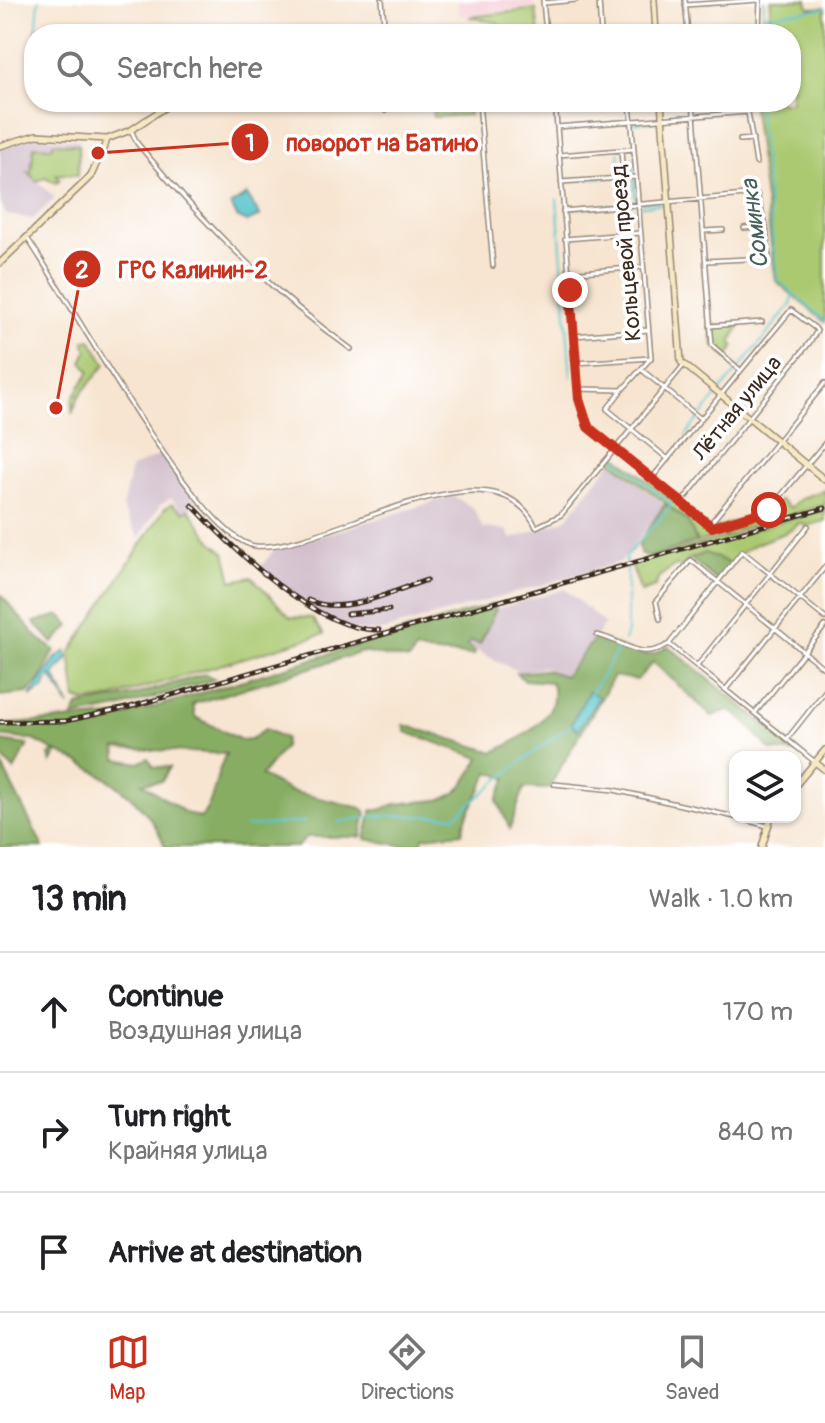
<!DOCTYPE html>
<meta charset="utf-8">
<style>
body{margin:0;font-family:Pangolin,sans-serif;background:#f2f2f2;color:#202124}
.controls{position:absolute;right:24px;bottom:24px;display:grid;overflow:hidden;border-radius:16px;box-shadow:0 2px 6px #0004}
.controls button{width:72px;height:72px;display:grid;place-items:center;padding:0;border:0;border-bottom:2px solid #e0e0e0;background:#fff;color:#202124;font:40px sans-serif}
.stop{position:absolute;width:24px;height:24px;margin:-18px;border:6px solid #c8321e;border-radius:50%;background:#fff}
.stop.end{background:#c8321e;border-color:#fff;box-shadow:0 2px 8px #0008}
.list{margin:0;padding:0;list-style:none}
h2{display:flex;justify-content:space-between;align-items:center;height:104px;margin:0;padding:0 32px;font-size:34px}
h2 small{font-size:26px;font-weight:400;color:#757577}
.list li{display:grid;grid-template-columns:52px 1fr auto;gap:24px;align-items:center;box-sizing:border-box;height:120px;padding:0 32px;border-top:2px solid #e0e0e0}
.list b{display:block;font-size:30px;white-space:nowrap}
.list p{margin:0;font-size:26px;white-space:nowrap;color:#757577}
.list em{font-size:26px;font-style:normal;color:#757577}
.icon{flex:none;width:44px;height:44px;fill:none;stroke:currentColor;stroke-width:2;stroke-linecap:round;stroke-linejoin:round}
.map{position:relative;flex:none;width:825px;height:847px;overflow:hidden}
.search{position:absolute;background:#fff;box-shadow:0 2px 6px #0004;left:24px;right:24px;top:24px;height:88px;display:flex;align-items:center;gap:20px;box-sizing:border-box;padding:0 28px;border-radius:32px;color:#757577;font-size:30px}
.sheet{height:464px;background:#fff}
nav{display:flex;justify-content:space-around;align-items:center;box-sizing:border-box;height:112px;border-top:2px solid #e0e0e0;background:#fff;font-size:22px;color:#757577}
nav a{display:grid;justify-items:center;gap:4px}
nav .on{color:#c8321e}
.map>svg:first-child{display:block}
.built{fill:#f6cfd8}
.industrial{fill:#d1bdca}
.green{fill:#aac971;stroke:#727a48;stroke-width:2}
.forest{fill:#87ad63;stroke:#616c40;stroke-width:2;fill-rule:evenodd}
.water{fill:#57c4cb;stroke:#497774;stroke-width:2}
.lines{fill:none;stroke-linecap:round;stroke-linejoin:round}
.stream{stroke:#57c4cb;stroke-width:2}
.street-casing{stroke:#998878;stroke-width:6}
.secondary-casing{stroke:#998878;stroke-width:8}
.street{stroke:#fff;stroke-width:3}
.secondary{stroke:#f6e9c3;stroke-width:5}
.rail-casing{stroke:#3b2a1e;stroke-width:5}
.rail{stroke:#fff;stroke-width:2;stroke-dasharray:6;stroke-linecap:butt}
.route{stroke:#c8321e;stroke-width:10}
.labels{text-anchor:middle;dominant-baseline:central;stroke-width:7;stroke-linejoin:round;paint-order:stroke}
.street-label{font-size:22px;fill:#3b2a1e;stroke:#fff}
.water-label{font-size:24px;font-style:italic;fill:#45605b;stroke:#fff}
.leader{fill:none;stroke:#c8321e;stroke-width:3}
.callout-dot{fill:#c8321e;stroke:#fff;stroke-width:3}
.mark-label{font-size:24px;text-anchor:middle;font-weight:bold;fill:#fff}
.callout-label{font-size:24px;text-anchor:middle;font-weight:bold;fill:#c8321e;stroke:#fff;stroke-width:7;stroke-linejoin:round;paint-order:stroke}
</style>
<div class="map">
<svg width="825" height="847" viewBox="0 0 825 847">
<rect width="100%" height="100%" fill="#fff"/>
<filter id="ink" filterUnits="userSpaceOnUse"><feTurbulence type="fractalNoise" baseFrequency=".0125" numOctaves="2"/><feDisplacementMap in="SourceGraphic" scale="16" xChannelSelector="R" yChannelSelector="G"/><feConvolveMatrix kernelMatrix="1 2 1 2 8 2 1 2 1" color-interpolation-filters="sRGB"/></filter>
<filter id="wash" filterUnits="userSpaceOnUse"><feTurbulence type="fractalNoise" baseFrequency=".006" numOctaves="4" result="noise"/><feDisplacementMap in="SourceGraphic" scale="32" xChannelSelector="R" yChannelSelector="G"/><feGaussianBlur stdDeviation="1.8" result="paint"/><feColorMatrix in="noise" values="0 0 0 0 0 0 0 0 0 0 0 0 0 0 0 0 0 1.4 0 .05"/><feComposite in="paint" operator="in"/></filter>
<g filter="url(#wash)">
<rect width="100%" height="100%" fill="#f7e5d1"/>
<path class="built" d="M458,0H533L534,7L460,16Z"/>
<path class="industrial" d="M34,137L80,140L79,145L53,143L34,158L29,173L55,198L33,219L7,215L0,205V149Z
M162,454L197,503L184,512L171,498L160,505L139,538L122,508L131,468Z
M612,461L664,505L621,562L379,632L353,630L325,619L260,568L274,550L453,496L473,508L483,528L507,530L512,539L565,520Z
M565,589L605,624L563,676L543,667L519,672L467,646L471,640L480,644L496,609Z"/>
<path class="green" d="M771,0H807L809,8L825,7V322L776,281L753,110L754,102H791V34H768Z
M536,9L539,34H501L503,30L498,23L469,17Z
M469,102V115L433,117L432,103Z
M53,143L79,145L78,175L56,174L60,181L56,183L45,178L37,181L28,172H31L34,146L52,147Z
M741,324L731,341L734,346L728,359L713,345L711,327Z
M91,340L106,364L79,396L72,414L73,398L90,371L82,362L87,351L84,341Z
M614,454L710,530L770,510L780,500L790,508C802,495 810,496 825,490V505L697,542L688,521L610,459Z
M172,504L184,512L189,509L212,542L225,552L232,581L252,577L290,617L312,618L324,634L106,699L84,702L76,699L70,653L165,508Z
M825,509V521L807,526L799,523C785,540 754,535 731,564L705,553L688,560L682,567L675,565L659,577L655,587L641,592L631,564Z"/>
<path class="forest" d="M665,504L688,522L697,542L649,557L640,553L639,543Z
M705,553L731,564L717,581L691,559Z
M0,594L38,638L55,650L40,680L27,693L0,696Z
M492,605L496,609L480,644L471,641L467,646L475,652L474,655C454,653 436,655 416,650L409,660L362,652L193,704L195,717L241,740L251,739L265,729L285,738L284,747L261,776L290,791L361,808L366,812L361,837H307L297,847H165C149,800 101,771 57,752L51,763L49,755L55,751L34,740L0,736V725L128,715ZM116,748L226,754C214,776 216,798 201,818L186,813L142,783L162,781L170,767H154L148,758L139,763L117,759Z
M60,615L70,626L53,643L34,622Z
M595,638C624,644 639,667 668,646L802,754L770,750L744,720L728,710L712,716L653,662L637,680L614,676L548,789L524,788L510,829L497,800L507,778L489,772C481,792 465,813 462,833L423,837L422,843L404,846L365,839L372,810C382,812 387,806 396,804C448,797 452,809 480,758L406,732L404,725L494,752C517,741 565,715 551,682L524,680L516,673L545,670L565,676Z
M205,674L215,679L119,708L73,717L78,706L135,695Z
M0,741L28,745L14,770L0,755Z
M0,762L43,847H0Z"/>
<path class="water" d="M247,195L260,216L247,222L237,217L231,205Z
M66,651L68,658L54,675L70,707L50,675L44,688L30,697L56,658Z
M589,691L599,697L578,730L571,724Z"/>
<g class="lines">
<path class="stream" d="M797,12L825,8
M765,15L795,12
M36,34L39,0
M763,34L764,0
M34,71V70
M757,102L777,280L825,321
M633,123L659,121
M633,157L634,175
M564,180L621,176L619,152
M557,199L571,377
M639,202L660,201
M641,206L666,204
M566,209L636,203L634,179
M771,329L792,303V295
M740,367L770,331
M721,390L738,370
M701,416L716,397
M686,435L699,418
M612,455L672,505L626,556V564
M624,641L627,632V567
M591,693L620,647
M519,763L571,725
M338,822L375,816H456L515,766
M246,827L304,822"/>
</g>
</g>
<g filter="url(#ink)">
<g class="lines">
<defs>
<path id="street" d="M382,0L385,34
M543,0L546,34
M599,0L601,34
M685,0L688,34
M544,3L576,0
M685,5L760,0
M688,34L759,29L760,0
M384,102L385,111
M479,102L493,266
M555,102L579,399L592,431L712,527L769,510L825,443
M693,102L712,345L739,369
M557,127L748,112L756,163
M131,130L137,143C200,220 270,291 351,349
M740,140L753,139
M621,150L623,178
M559,155L634,149
M561,182L636,177
M563,211L757,194L766,226L769,258L706,261
M744,228L766,226
M704,231L723,230
M27,238C66,292 198,539 255,546C321,554 493,433 536,527L561,515L683,366
M565,239L640,233
M568,273L643,267
M710,326L762,322
M574,336L648,330
M576,363L651,358
M642,370L701,419
M578,389L622,390L651,358L630,102
M622,390L607,409L668,459
M652,478L791,310L815,328L817,331L810,342L681,503
M709,525L825,383
M660,619L656,601L691,560L825,669
M597,635C627,642 639,662 669,644L742,551L825,618
M669,644L815,762
M697,666L808,526
M726,689L825,567
M755,713L825,626
M787,739L825,691
M554,784L614,790L735,817
M736,817L767,826"/>
<path id="secondary" d="M654,0L656,34
M661,102L681,362L825,480
M0,146L36,135L107,139L131,130L173,102
M0,263L91,176L107,140
M815,762L825,770
M795,786L825,750
M762,847L771,817"/>
</defs>
<use href="#street" class="street-casing"/>
<use href="#secondary" class="secondary-casing"/>
<use href="#street" class="street"/>
<use href="#secondary" class="secondary"/>
<defs>
<path id="rail" d="M192,505C232,548 318,632 379,630
M308,600C345,617 391,591 427,580
M347,614L389,610
M0,722L66,721L130,707L825,508"/>
</defs>
<use href="#rail" class="rail-casing"/>
<use href="#rail" class="rail"/>
</g>
</g>
<g class="lines" filter="url(#ink)">
<path class="route" d="M570,290L579,399L588,427L712,527L769,510"/>
</g>
<g class="labels">
<g class="street-label">
<text transform="translate(626 253) rotate(-95)">Кольцевой проезд</text>
<text transform="translate(737 408) rotate(-51)">Лётная улица</text>
</g>
<g class="water-label">
<text transform="translate(755 224) rotate(-97)">Соминка</text>
</g>
</g>
<path class="leader" d="M98 153L250 142M56 408L82 269"/>
<g class="callout-dot">
<circle cx="98" cy="153" r="8"/>
<circle cx="56" cy="408" r="8"/>
<circle cx="250" cy="142" r="20"/>
<circle cx="82" cy="269" r="20"/>
</g>
<g class="mark-label">
<text x="250" y="151">1</text>
<text x="82" y="278">2</text>
</g>
<g class="callout-label">
<text x="382" y="151">поворот на Батино</text>
<text x="193" y="278">ГРС Калинин-2</text>
</g>
</svg>
<div class="controls">
<button><svg class="icon" aria-label="layers" viewBox="0 0 24 24"><path d="M12 4l9 5-9 5-9-5zM3 14l9 5 9-5"/></svg></button>
</div>
<div class="stop" style="left:769px;top:510px"></div>
<div class="stop end" style="left:570px;top:290px"></div>
<div class="search"><svg class="icon" aria-label="search" viewBox="0 0 24 24"><circle cx="10" cy="10" r="6"/><path d="M15 15l6 6"/></svg>Search here</div>
</div>
<section class="sheet">
<h2>13 min<small>Walk · 1.0 km</small></h2>
<ul class="list">
<li><svg class="icon" aria-label="ahead" viewBox="0 0 24 24"><path d="M12 20V5M6 11l6-6 6 6"/></svg><div><b>Continue</b><p>Воздушная улица</p></div><em>170 m</em></li>
<li><svg class="icon" aria-label="right" viewBox="0 0 24 24"><path d="M7 20v-9h11M14 6l5 5-5 5"/></svg><div><b>Turn right</b><p>Крайняя улица</p></div><em>840 m</em></li>
<li><svg class="icon" aria-label="arrive" viewBox="0 0 24 24"><path d="M6 21V4h12l-3 4 3 4H6"/></svg><div><b>Arrive at destination</b></div></li>
</ul>
</section>
<nav>
<a class="on"><svg class="icon" aria-label="map" viewBox="0 0 24 24"><path d="M3 6l6-2 6 2 6-2v14l-6 2-6-2-6 2zM9 4v14M15 6v14"/></svg>Map</a>
<a><svg class="icon" aria-label="directions" viewBox="0 0 24 24"><path d="M12 3l9 9-9 9-9-9zM9 14v-3h6M13 9l2 2-2 2"/></svg>Directions</a>
<a><svg class="icon" aria-label="saved" viewBox="0 0 24 24"><path d="M7 4h10v16l-5-4-5 4z"/></svg>Saved</a>
</nav>
